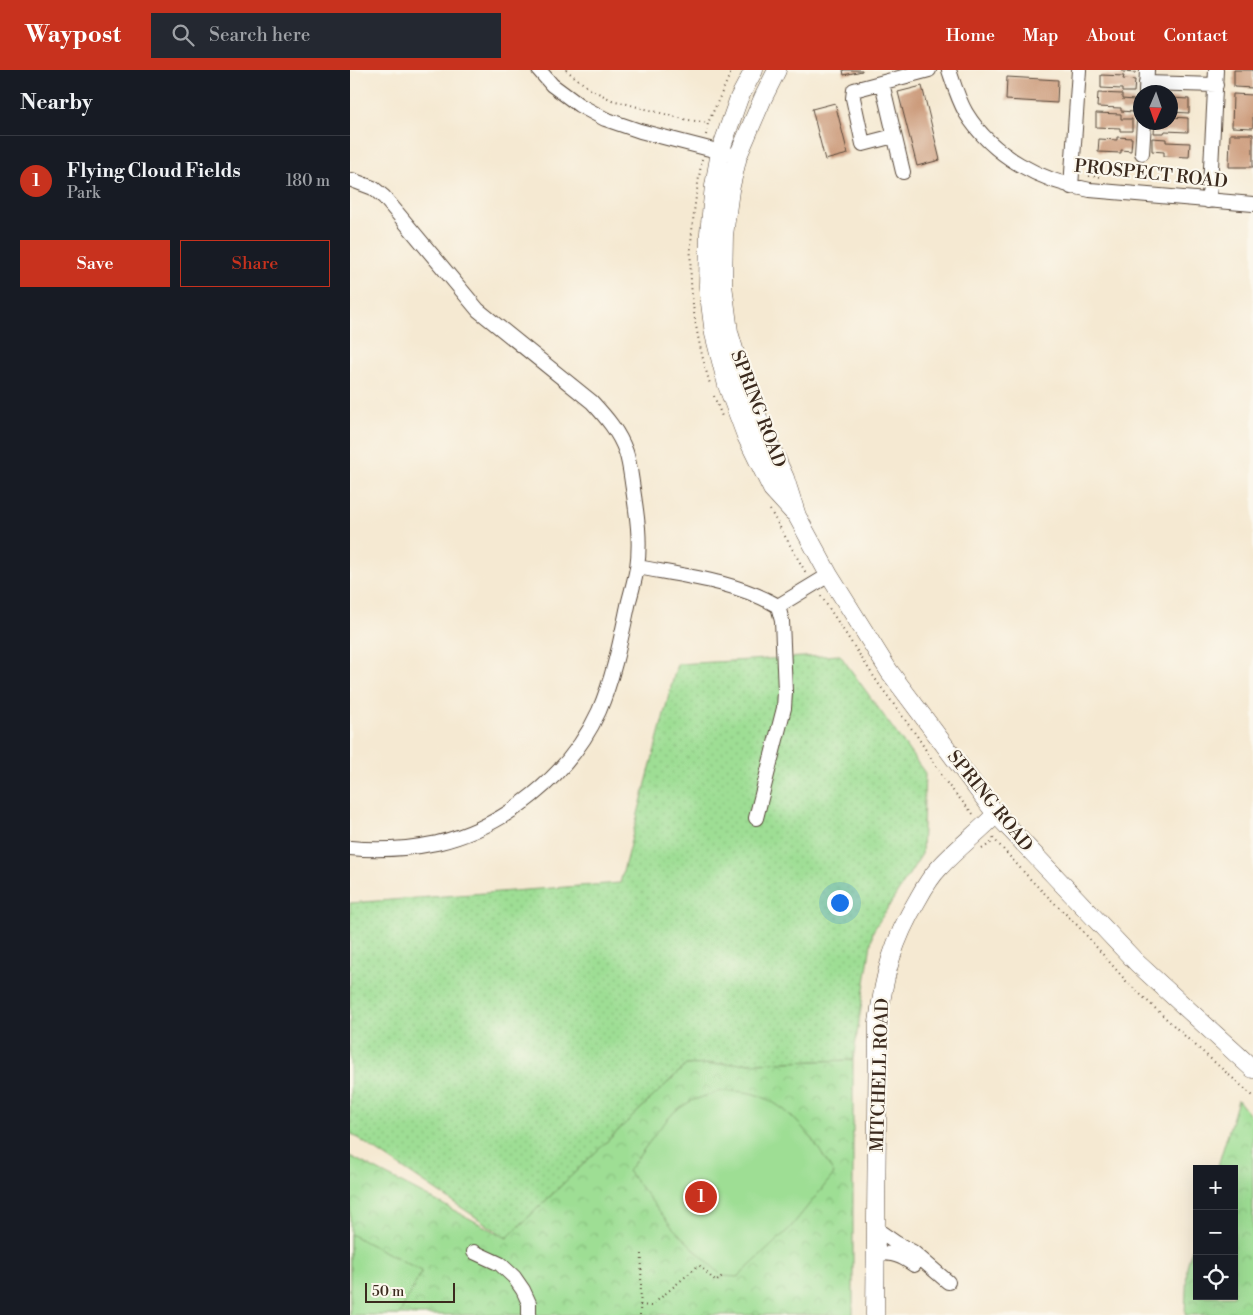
<!DOCTYPE html>
<meta charset="utf-8">
<style>
body{margin:0;font-family:"Libre Bodoni",serif;background:#242831;color:#f1f3f6}
.controls{position:absolute;right:15px;bottom:15px;display:grid;overflow:hidden;border-radius:0px;box-shadow:0 5px 20px #0002}
.controls button{width:45px;height:45px;display:grid;place-items:center;padding:0;border:0;border-bottom:1px solid #363941;background:#171b24;color:#f1f3f6;font:25px sans-serif}
.compass{position:absolute;left:783px;top:15px;width:45px;height:45px;border-radius:50%;background:#171b24;box-shadow:0 5px 20px #0002;rotate:182deg}
.scale{position:absolute;left:15px;bottom:12px;width:90px;box-sizing:border-box;padding-left:5px;border:2px solid #3b2a1e;border-top:0;font-size:14px;line-height:18px;white-space:nowrap;color:#3b2a1e;-webkit-text-stroke:4px #fbf7ec;paint-order:stroke}
.you{position:absolute;left:489px;top:832px;width:18px;height:18px;margin:-12px;border:4px solid #fff;border-radius:50%;background:#1a73e8;box-shadow:0 0 0 8px #1a73e833}
.badge{display:grid;place-items:center;width:32px;height:32px;border-radius:50%;background:#c8321e;color:#fff;font-size:16px;font-weight:700}
.pin{position:absolute;translate:-50% -50%;border:2px solid #fff;box-shadow:0 1px 5px #0006}
.list{margin:0;padding:0;list-style:none}
h2{display:flex;justify-content:space-between;align-items:center;height:65px;margin:0;padding:0 20px;font-size:21px}
h2 small{font-size:16px;font-weight:400;color:#9ea1a6}
.list li{display:grid;grid-template-columns:32px 1fr auto;gap:15px;align-items:center;box-sizing:border-box;height:90px;padding:0 20px;border-top:1px solid #363941}
.list b{display:block;font-size:19px;white-space:nowrap}
.list p{margin:0;font-size:16px;white-space:nowrap;color:#9ea1a6}
.list em{font-size:16px;font-style:normal;color:#9ea1a6}
.actions{display:flex;gap:10px;padding:15px 20px}
.actions a{flex:1;padding:11px 0;border:1px solid #c8321e;border-radius:0px;text-align:center;font-size:18px;color:#c8321e}
.actions .main{background:#c8321e;color:#fff}
.icon{flex:none;width:28px;height:28px;fill:none;stroke:currentColor;stroke-width:2;stroke-linecap:round;stroke-linejoin:round}
.map{position:relative;flex:none;width:903px;height:1245px;overflow:hidden}
header{display:flex;align-items:center;gap:30px;box-sizing:border-box;height:70px;padding:0 25px;background:#c8321e;color:#fff}
header strong{font-size:24px}
nav{display:flex;gap:28px;margin-inline-start:auto;font-size:18px}
.search{width:350px;height:45px;background:#242831;display:flex;align-items:center;gap:12px;box-sizing:border-box;padding:0 18px;border-radius:0px;color:#9ea1a6;font-size:19px}
main{display:flex}
aside{flex:1;background:#171b24}
.map>svg:first-child{display:block}
.grass{fill:url(#grass-dots);stroke:#6c8459}
.park{fill:url(#park-crowns);stroke:#6c8459}
.pitch{fill:#9ede94;stroke:#6c8459}
.building{fill:#cc9b7b}
.lines{fill:none;stroke-linecap:round;stroke-linejoin:round}
.minor-casing{stroke:#574739;stroke-width:16}
.major-casing{stroke:#574739;stroke-width:19}
.path{stroke:#574739;stroke-width:2;stroke-dasharray:1 4;stroke-linecap:butt}
.minor{stroke:#fff;stroke-width:14}
.major{stroke:#fff;stroke-width:18}
.labels{text-anchor:middle;dominant-baseline:central;stroke-width:4.5;stroke-linejoin:round;paint-order:stroke}
.street-label{font-size:18px;fill:#3b2a1e;stroke:#fbf7ec}
</style>
<header>
<strong>Waypost</strong>
<div class="search"><svg class="icon" aria-label="search" viewBox="0 0 24 24"><circle cx="10" cy="10" r="6"/><path d="M15 15l6 6"/></svg>Search here</div>
<nav><a>Home</a><a>Map</a><a>About</a><a>Contact</a></nav>
</header>
<main>
<aside>
<h2>Nearby<small></small></h2>
<ul class="list">
<li><span class="badge">1</span><div><b>Flying Cloud Fields</b><p>Park</p></div><em>180 m</em></li>
</ul>
<div class="actions"><a class="main">Save</a><a>Share</a></div>
</aside>
<div class="map">
<svg width="903" height="1245" viewBox="0 0 903 1245">
<defs>
<pattern id="grass-dots" width="8" height="8" patternUnits="userSpaceOnUse" patternTransform="scale(1.25)"><rect width="8" height="8" fill="#9ede94"/><path d="M2 2h.1M6 6h.1" fill="none" stroke="#89bf7f" stroke-width="1.8" stroke-linecap="round"/></pattern>
<pattern id="park-crowns" width="20" height="18" patternUnits="userSpaceOnUse" patternTransform="scale(1.25)"><rect width="20" height="18" fill="#9ede94"/><path d="M2 6a3 3 0 1 1 6 0M12 15a3 3 0 1 1 6 0" fill="none" stroke="#89bf7f"/></pattern>
</defs>
<rect width="100%" height="100%" fill="#fbf7ec"/>
<filter id="ink" filterUnits="userSpaceOnUse"><feTurbulence type="fractalNoise" baseFrequency=".02" numOctaves="2"/><feDisplacementMap in="SourceGraphic" scale="10" xChannelSelector="R" yChannelSelector="G"/><feConvolveMatrix kernelMatrix="1 2 1 2 8 2 1 2 1" color-interpolation-filters="sRGB"/></filter>
<filter id="wash" filterUnits="userSpaceOnUse"><feTurbulence type="fractalNoise" baseFrequency=".0096" numOctaves="4" result="noise"/><feDisplacementMap in="SourceGraphic" scale="20" xChannelSelector="R" yChannelSelector="G"/><feGaussianBlur stdDeviation="1.12" result="paint"/><feColorMatrix in="noise" values="0 0 0 0 0 0 0 0 0 0 0 0 0 0 0 0 0 1.4 0 .05"/><feComposite in="paint" operator="in"/></filter>
<g filter="url(#wash)">
<rect width="100%" height="100%" fill="#f5e9d2"/>
<path class="grass" d="M490,585L575,703L572,784L523,861L503,990L336,995L157,1168L0,1063V833L270,813L327,594Z"/>
<path class="park" d="M503,990V1245H0V1086L157,1168L336,995Z
M888,1030L903,1049V1245H835L837,1196L847,1163V1226H884V1099H867Z"/>
<path class="pitch" d="M370,1021C381,1021 393,1021 404,1024C441,1035 466,1072 484,1104L440,1158L388,1207L372,1206L322,1157L278,1101L309,1059L325,1041L341,1031Z
M0,1164L72,1201L49,1245H0Z"/>
<g id="blocks">
<path class="building" d="M493,0H512V1L494,5Z
M773,0H786L785,3L773,2Z
M884,0H903V18L884,17Z
M751,5L774,6L773,9L785,10L784,22H772V19L751,18Z
M657,7L708,10L707,33L656,30Z
M572,16L590,90L567,96L548,22Z
M748,23L772,24V29L784,30L783,42L771,41V38L747,37Z
M883,24L903,25V58L882,57Z
M820,28L839,29V43L820,42Z
M485,33L498,84L475,90L462,39Z
M746,43L771,44V49H782V61H770V58L746,57Z
M820,47L838,48V62L815,61L814,63H804L805,52H820Z
M880,64H903V97H879Z
M767,67L782,68L781,81L771,80V83L748,82L749,69L767,70Z
M802,68L816,69V72L840,73L839,87L814,86V82L802,81Z"/>
</g>
</g>
<g filter="url(#ink)">
<use href="#blocks" fill-opacity="0" stroke="#574739" stroke-width="1"/>
<g class="lines">
<defs>
<path id="minor" d="M189,0L202,15L229,35L255,49L290,61L379,84
M599,0C604,15 608,29 616,43C643,87 691,111 740,120L903,134
M532,13L553,102
M796,13L866,15
M796,22L797,0
M544,66L513,74L503,28L504,20L579,0
M792,83L794,52
M721,117L729,0
M858,131L860,117L866,0
M287,497C335,506 385,511 428,536L432,551L435,622L434,638L406,748
M428,536L479,505
M0,778C29,781 58,779 87,773C155,757 220,705 249,641C264,606 271,568 279,531C282,520 285,509 287,498C291,471 287,445 283,419C281,407 280,394 276,382C269,362 256,347 242,332L128,240L34,127L23,118L2,110
M526,1159L546,1173L563,1182L598,1212
M124,1182L150,1194L164,1207L173,1220L179,1233V1245
M526,1183C543,1183 551,1185 564,1195"/>
<path id="major" d="M404,0L389,28L370,82L364,116L359,163L358,217L364,264L377,315L396,366L422,419L443,442
M427,0L413,28L388,86L380,120L374,165L373,215L379,262L393,310L413,360L435,408L447,446L479,505L539,601L646,744L787,893L903,999
M525,1245L528,953C534,904 543,871 568,829C574,818 581,806 590,797C607,778 628,763 646,744"/>
</defs>
<use href="#minor" class="minor-casing"/>
<use href="#major" class="major-casing"/>
<path class="path" d="M216,0L240,19L262,30L333,49L358,53
M356,65L358,53L382,0
M352,89C348,113 344,137 342,162C337,213 345,265 360,314
M739,106L754,107
M364,326L373,349
M420,440L456,503
M471,526L528,613L567,666L598,715L624,745
M643,768L682,811L729,857L776,911L837,968L903,1026
M632,779L644,771
M290,1235L301,1236L349,1195L366,1212L372,1206
M290,1245L292,1183"/>
<use href="#minor" class="minor"/>
<use href="#major" class="major"/>
</g>
</g>
<g class="labels">
<g class="street-label">
<text transform="translate(801 104) rotate(6)">PROSPECT ROAD</text>
<text transform="translate(408 339) rotate(69)">SPRING ROAD</text>
<text transform="translate(640 731) rotate(51)">SPRING ROAD</text>
<text transform="translate(530 1005) rotate(-88)">MITCHELL ROAD</text>
</g>
</g>
</svg>
<div class="controls">
<button>+</button>
<button>−</button>
<button><svg class="icon" aria-label="locate" viewBox="0 0 24 24"><circle cx="12" cy="12" r="6"/><path d="M12 2v4M12 18v4M2 12h4M18 12h4"/></svg></button>
</div>
<svg class="compass" viewBox="-18 -18 36 36"><path d="M0-13l5 13h-10z" fill="#e53935"/><path d="M0 13l5-13h-10z" fill="#9ea1a6"/></svg>
<div class="scale">50 m</div>
<div class="you"></div>
<div class="pin badge" style="left:351px;top:1127px">1</div>
</div>
</main>
